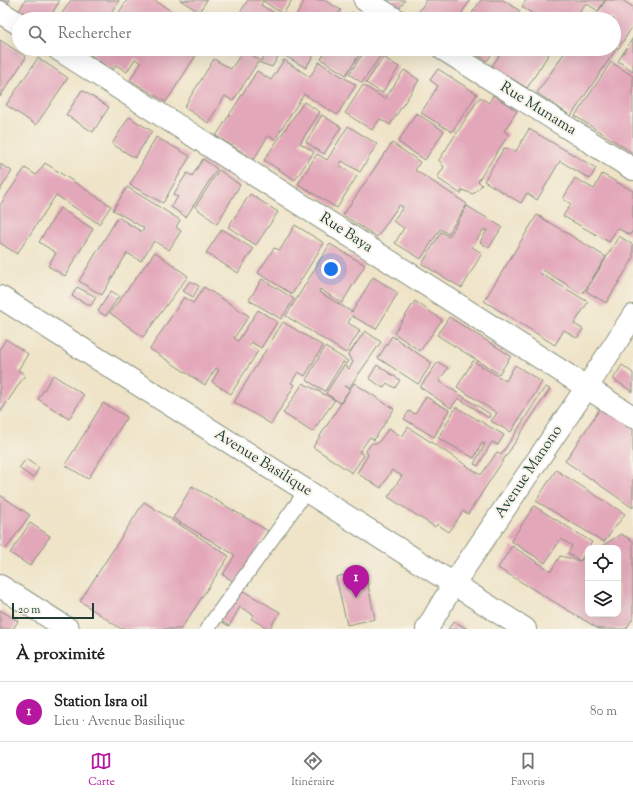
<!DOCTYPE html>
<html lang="fr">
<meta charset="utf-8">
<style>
body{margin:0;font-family:"Sorts Mill Goudy",serif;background:#f2f2f2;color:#202124}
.controls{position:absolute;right:12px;bottom:12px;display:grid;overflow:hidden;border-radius:8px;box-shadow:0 4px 16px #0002}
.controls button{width:36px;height:36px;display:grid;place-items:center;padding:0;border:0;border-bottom:1px solid #e0e0e0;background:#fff;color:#202124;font:20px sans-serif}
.scale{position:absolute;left:12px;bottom:10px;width:82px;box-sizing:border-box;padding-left:4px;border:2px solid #1f3d34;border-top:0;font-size:11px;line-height:14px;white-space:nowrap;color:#1f3d34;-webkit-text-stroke:3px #f7f3e8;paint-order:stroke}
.you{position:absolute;left:331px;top:269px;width:14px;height:14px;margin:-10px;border:3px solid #fff;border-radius:50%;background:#1a73e8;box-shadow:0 0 0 6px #1a73e833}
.badge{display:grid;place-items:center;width:26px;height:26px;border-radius:50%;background:#b5179e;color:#fff;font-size:13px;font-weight:700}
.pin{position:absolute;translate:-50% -33px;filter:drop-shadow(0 1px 2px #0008)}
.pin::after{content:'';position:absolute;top:21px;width:14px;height:12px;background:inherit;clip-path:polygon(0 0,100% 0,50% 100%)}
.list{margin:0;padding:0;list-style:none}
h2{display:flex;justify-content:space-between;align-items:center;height:52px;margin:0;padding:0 16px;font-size:17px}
h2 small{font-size:13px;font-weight:400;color:#757577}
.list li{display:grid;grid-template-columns:26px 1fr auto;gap:12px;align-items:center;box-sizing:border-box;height:60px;padding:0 16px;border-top:1px solid #e0e0e0}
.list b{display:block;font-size:15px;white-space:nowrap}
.list p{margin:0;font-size:13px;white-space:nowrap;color:#757577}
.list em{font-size:13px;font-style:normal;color:#757577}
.icon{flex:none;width:22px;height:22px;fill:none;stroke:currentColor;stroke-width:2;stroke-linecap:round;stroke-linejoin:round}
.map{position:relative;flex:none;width:633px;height:629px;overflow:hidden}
.search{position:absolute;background:#fff;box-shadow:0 4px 16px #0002;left:12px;right:12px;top:12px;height:44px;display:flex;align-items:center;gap:10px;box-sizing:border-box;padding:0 14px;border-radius:22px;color:#757577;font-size:15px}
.sheet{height:112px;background:#fff}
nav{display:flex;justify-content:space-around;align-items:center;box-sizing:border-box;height:56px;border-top:1px solid #e0e0e0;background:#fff;font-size:11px;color:#757577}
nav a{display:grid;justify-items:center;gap:2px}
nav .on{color:#b5179e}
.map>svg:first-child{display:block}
.building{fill:#e3a7ba}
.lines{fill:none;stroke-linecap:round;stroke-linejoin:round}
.service-casing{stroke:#87907e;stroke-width:16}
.minor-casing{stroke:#87907e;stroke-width:24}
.tertiary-casing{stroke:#87907e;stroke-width:24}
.service{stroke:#fff;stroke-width:14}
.minor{stroke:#fff;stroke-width:22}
.tertiary{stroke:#fff;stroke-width:22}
.labels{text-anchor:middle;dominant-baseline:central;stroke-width:4;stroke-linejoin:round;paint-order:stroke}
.street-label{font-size:15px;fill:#1f3d34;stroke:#f7f3e8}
</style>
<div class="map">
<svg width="633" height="629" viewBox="0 0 633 629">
<rect width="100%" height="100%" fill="#f7f3e8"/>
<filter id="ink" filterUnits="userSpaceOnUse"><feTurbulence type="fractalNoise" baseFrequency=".025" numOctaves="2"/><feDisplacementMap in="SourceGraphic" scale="8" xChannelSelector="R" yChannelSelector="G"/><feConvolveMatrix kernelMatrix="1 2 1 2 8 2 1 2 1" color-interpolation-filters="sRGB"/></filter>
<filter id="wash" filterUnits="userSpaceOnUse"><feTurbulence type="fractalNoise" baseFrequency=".012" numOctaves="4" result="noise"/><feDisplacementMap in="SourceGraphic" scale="16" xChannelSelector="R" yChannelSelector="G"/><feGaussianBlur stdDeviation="0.9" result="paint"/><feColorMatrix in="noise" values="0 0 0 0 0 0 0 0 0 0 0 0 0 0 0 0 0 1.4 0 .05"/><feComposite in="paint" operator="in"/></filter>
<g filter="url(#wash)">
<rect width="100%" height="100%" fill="#efe4c8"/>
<g id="blocks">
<path class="building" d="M0,0H10L7,5Z
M25,0H60L49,19H33L19,11Z
M71,0H119L107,19H58Z
M127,0H154L184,19H115Z
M180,0H207L199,12Z
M248,0H292L283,14L263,1L261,5L284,19H236Z
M305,0H324L341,10L335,19H294Z
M385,0H405L399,9Z
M424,0H470L458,19H418L415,17L426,1Z
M481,0H503L520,11L515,19H468Z
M526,0H605L598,11L586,3L575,19H565L556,13L553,19H541L522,7Z
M606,0H622L633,7V26L618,49L614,46V19H593Z
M351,12L362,19H346Z
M633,38V71L618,61Z
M0,40L26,57L0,97Z
M95,49H200L166,102L130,80L141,63L135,59L127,72L116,65L113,70L91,56Z
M269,49H317L306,68L280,53L272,67L258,62L233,101L225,96L208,123L184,107L214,59L231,69L244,50L261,61Z
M327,49H363L346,75L321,59Z
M366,49H385L362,83L349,74Z
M469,49H495L487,61Z
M504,49H552L527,88L492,66Z
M567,49H611L615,51L571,116L537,93Z
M383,57L399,67L382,93L366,83Z
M38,58L68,78L36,125L6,105Z
M284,60L310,77L319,62L356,85L337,115L304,94L275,139L268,136L254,159L216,136L257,71L271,80Z
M611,62L633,76V153L575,116Z
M438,69L477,94L452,132L421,113L438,86L430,80Z
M404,70L419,80L390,125L380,119L372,130L345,113L363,85L385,99Z
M82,90L109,107L93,132L66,115Z
M493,95L517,111L504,131L509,134L478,181L482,185L473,194L462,190L461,194L437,178L444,167L439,160L480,97L489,103Z
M304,102L320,112L300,143L314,152L295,180L264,160Z
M416,113L444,131L425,160L398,142Z
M322,115L341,127L324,154L306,142Z
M129,117L152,131L135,158L112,144Z
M348,126L377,144L360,172L342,161L339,165L357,176L337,208L298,184L317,154L327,160Z
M529,129L596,168L590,179L560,161L537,200L527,193L521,203L484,181L504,148L516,151Z
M156,137L190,156L163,203L130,185Z
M392,143L420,162L415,170L467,204L448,234L440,229L421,259L395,243L404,228L393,221L403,207L399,205L377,237L343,215Z
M203,159L217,169L186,217L171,207L178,197L173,195L187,173L192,176Z
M45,163L111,206L99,224L56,195L17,254L0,243V205L25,168L36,175Z
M0,164L12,171L0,190Z
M219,170L240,185L217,224L195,207Z
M602,174L633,191V230L630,235L617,228L609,242L563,216L571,204L563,199L575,178L594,189Z
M127,187L180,220L176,227L181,231L169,250L154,241L141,261L127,253L102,295L79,281L118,217L142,232L144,228L113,210Z
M250,194L278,212L256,245L228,227Z
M467,206L502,227L489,248L480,242L487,230H483L472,247L482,253L462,288L422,264L441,232L449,237Z
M60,208L93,229L65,276L48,266L56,253L39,242Z
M537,215L606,257L582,294L543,270L540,273L588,302L574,324L583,329L577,338L564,330L555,345L484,301Z
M295,225L324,243L292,294L258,273L274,248L280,250Z
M222,229L253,249L238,273L206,253Z
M619,236L633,245V259L606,303L586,291Z
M330,244L365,265L342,303L320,289L319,292L352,312L373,277L398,293L376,329L352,316L348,323L360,330L346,353L286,316Z
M155,252L188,276L143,337L110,313Z
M262,279L294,299L281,319L249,300Z
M190,281L199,286L193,297L183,291Z
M77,287L96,297L91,306L72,296Z
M204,287L249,316L234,338L238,341L258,310L277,322L261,348L251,342L249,345L258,351L231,394L212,382L219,370L216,368L205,385L150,349L184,297L193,303Z
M111,291L119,296L106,316L98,311Z
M415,301L442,320L420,351L394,333Z
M449,317L511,356L499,374L437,335Z
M283,322L323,346L305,376L298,372L291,383L295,385L271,424L234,402Z
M365,331L381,342L349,388L344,386L350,389L340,403L326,393L344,365L349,369L353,362L348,355Z
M392,336L432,363L418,384L378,358Z
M6,339L28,354L18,370L25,375L0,413V349Z
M325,347L348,361L346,364L343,362L325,391L306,380Z
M473,361L506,381L515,365L542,382L511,432L491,421L497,413L457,387Z
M438,362L448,368L439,381L490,414L489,418L458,398L451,408L420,387Z
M377,365L400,380L395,388L387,383L383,388L369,378Z
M622,365L633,373V392L613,379Z
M53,375L84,395L69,419L38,399Z
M303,383L335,400L312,432L283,413Z
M354,383L394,409L374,440L370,437L359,452L364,455L352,473L313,447Z
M545,387L550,389L468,514L463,511L449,532L437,524L435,527L388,497L402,476L392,470L381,488L357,473L368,455L366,451L372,443H378L389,428L402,437L408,427L481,475L497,452L501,455Z
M426,397L449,410L434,437L404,419L409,411L415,414Z
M103,403L127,417L88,479L65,465Z
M602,406L633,427V508L565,461Z
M456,407L504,435L498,445L492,442L478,466L474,464L485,444L482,443L474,458L438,438Z
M26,459L39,468L33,478L19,468Z
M556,470L625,514L604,542L536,501Z
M192,486L268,531L236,583L223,575L235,555L173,518Z
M0,495L30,515L6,549L0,545Z
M144,502L229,556L181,629H121L80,601Z
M534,506L592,542L580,561L568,553L572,546L561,539L545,563L511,541Z
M30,523L50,536L30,566L10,553Z
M621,534L633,541V618L626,629H599L498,568L512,546L551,571L560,556L580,561L588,555V614H618V548H599Z
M365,570L375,619L347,625L336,577Z
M238,588L280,612L269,629L251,619L254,615L240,607L229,626L219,620Z
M0,610L18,621L13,629H0Z
M454,621L467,629H448Z"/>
</g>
</g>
<g filter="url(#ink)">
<use href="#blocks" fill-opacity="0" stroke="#87907e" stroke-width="1"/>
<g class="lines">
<defs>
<path id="service" d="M207,629L307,490"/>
<path id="minor" d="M365,0L395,19
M0,12L19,24
M58,49L633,417
M443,49L633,169
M0,586L68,629
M427,629L454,583L587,387L633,316"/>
<path id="tertiary" d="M0,297L525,629"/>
</defs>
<use href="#service" class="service-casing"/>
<use href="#minor" class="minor-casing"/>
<use href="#tertiary" class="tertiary-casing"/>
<use href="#service" class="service"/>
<use href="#minor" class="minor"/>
<use href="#tertiary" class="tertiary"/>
</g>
</g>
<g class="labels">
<g class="street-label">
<text transform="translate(538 109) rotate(32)">Rue Munama</text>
<text transform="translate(346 233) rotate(33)">Rue Baya</text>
<text transform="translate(263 463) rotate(32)">Avenue Basilique</text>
<text transform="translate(529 472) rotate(-56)">Avenue Manono</text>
</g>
</g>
</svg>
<div class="controls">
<button><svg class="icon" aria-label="locate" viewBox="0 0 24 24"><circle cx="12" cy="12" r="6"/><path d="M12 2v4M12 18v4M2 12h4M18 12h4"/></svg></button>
<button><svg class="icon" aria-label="layers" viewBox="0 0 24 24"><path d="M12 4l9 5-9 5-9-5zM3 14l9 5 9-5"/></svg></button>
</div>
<div class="scale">20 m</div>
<div class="you"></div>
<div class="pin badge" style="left:356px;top:598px">1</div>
<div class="search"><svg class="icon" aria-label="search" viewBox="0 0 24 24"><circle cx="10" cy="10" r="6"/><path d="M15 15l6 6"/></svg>Rechercher</div>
</div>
<section class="sheet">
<h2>À proximité<small></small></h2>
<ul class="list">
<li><span class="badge">1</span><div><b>Station Isra oil</b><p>Lieu · Avenue Basilique</p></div><em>80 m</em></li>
</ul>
</section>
<nav>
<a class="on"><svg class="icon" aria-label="map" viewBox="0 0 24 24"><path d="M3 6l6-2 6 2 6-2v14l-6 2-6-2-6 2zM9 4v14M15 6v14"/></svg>Carte</a>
<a><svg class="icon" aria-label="directions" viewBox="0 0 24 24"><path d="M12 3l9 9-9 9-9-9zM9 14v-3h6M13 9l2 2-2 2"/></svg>Itinéraire</a>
<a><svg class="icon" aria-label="saved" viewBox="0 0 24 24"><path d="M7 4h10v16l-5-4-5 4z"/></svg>Favoris</a>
</nav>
